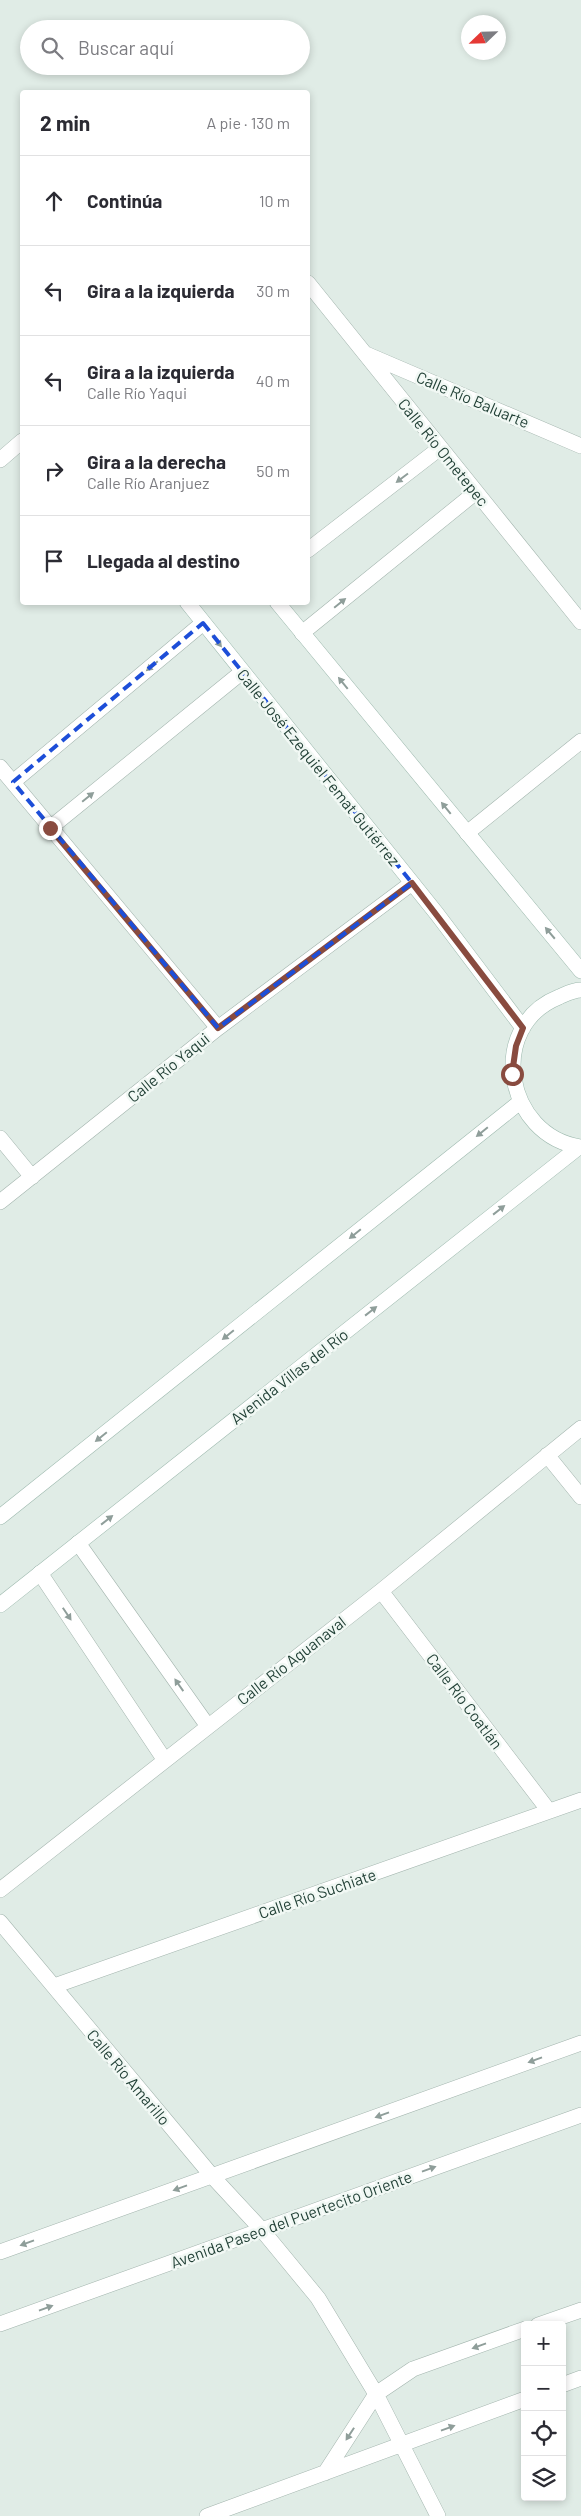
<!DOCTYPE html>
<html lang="es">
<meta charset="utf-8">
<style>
body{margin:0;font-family:Barlow,sans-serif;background:#f2f2f3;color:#2b2b33}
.controls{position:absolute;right:15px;bottom:15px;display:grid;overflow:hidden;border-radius:5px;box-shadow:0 2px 8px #0003}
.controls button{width:45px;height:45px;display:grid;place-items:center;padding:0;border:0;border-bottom:1px solid #e1e1e2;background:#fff;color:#2b2b33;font:25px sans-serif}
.compass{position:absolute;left:461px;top:15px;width:45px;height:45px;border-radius:50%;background:#fff;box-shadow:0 2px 8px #0003;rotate:247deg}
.stop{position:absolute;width:15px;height:15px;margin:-11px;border:4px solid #894b3f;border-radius:50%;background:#fff}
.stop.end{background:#894b3f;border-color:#fff;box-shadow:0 1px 5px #0008}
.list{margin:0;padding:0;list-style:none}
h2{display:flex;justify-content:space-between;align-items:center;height:65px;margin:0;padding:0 20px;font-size:21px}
h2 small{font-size:16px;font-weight:400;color:#7c7c81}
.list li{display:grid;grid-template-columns:32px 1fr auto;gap:15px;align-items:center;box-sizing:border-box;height:90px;padding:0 20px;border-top:1px solid #e1e1e2}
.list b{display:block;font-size:19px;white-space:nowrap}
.list p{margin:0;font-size:16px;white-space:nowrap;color:#7c7c81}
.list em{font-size:16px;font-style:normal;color:#7c7c81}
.icon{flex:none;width:28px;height:28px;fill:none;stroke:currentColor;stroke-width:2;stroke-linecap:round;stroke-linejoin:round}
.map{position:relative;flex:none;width:581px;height:2516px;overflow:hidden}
.search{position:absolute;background:#fff;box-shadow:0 2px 8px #0003;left:20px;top:20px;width:290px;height:55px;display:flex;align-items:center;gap:12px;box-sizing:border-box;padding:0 18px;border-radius:28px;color:#7c7c81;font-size:19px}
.panel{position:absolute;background:#fff;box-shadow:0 2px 8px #0003;left:20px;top:90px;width:290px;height:515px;border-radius:5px}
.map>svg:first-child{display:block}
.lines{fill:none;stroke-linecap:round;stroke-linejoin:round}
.street-casing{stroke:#a2b4ad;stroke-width:16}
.secondary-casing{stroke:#9db9ae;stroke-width:16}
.street{stroke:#fff;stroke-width:15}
.secondary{stroke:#fff;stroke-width:15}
.oneway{fill:#8f9e9a}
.route{stroke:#894b3f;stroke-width:6}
.marked{fill:none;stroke:#1d4ed8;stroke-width:4;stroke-dasharray:10 6;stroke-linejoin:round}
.labels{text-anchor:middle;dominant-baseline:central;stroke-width:5;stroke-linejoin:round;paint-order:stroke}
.street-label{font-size:16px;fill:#1f3e34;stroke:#f1f8f4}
</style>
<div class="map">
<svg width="581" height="2516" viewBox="0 0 581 2516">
<rect width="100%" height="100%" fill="#e0ece6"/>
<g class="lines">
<defs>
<path id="street" d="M308,283L581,622
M366,354L581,446
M0,460L22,441
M308,550L440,448
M302,633L476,492
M0,767L218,1028
M13,782L203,623
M50,828L242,672
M467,833L581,741
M0,1138L32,1177
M0,1202L218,1028L412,883
M547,1455L581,1497
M78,1543L207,1725
M40,1573L164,1759
M381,1591L549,1811
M0,1890L381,1591L581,1428
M0,1922L212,2176L262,2230L318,2298L376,2394L438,2516
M54,1986L581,1800
M0,2252L581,2043
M0,2324L581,2115
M538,2325L581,2310
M562,2385L581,2378
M325,2473L376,2394L413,2369L525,2329
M207,2516L525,2399"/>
<path id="secondary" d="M187,602L437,914L523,1028
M277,602L581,971
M581,990C573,990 566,994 559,997C486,1026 505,1136 581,1147
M0,1517L520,1102
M0,1605L579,1147"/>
</defs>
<use href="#street" class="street-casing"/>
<use href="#secondary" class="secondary-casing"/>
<use href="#street" class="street"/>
<use href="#secondary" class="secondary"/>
</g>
<defs><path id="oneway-solid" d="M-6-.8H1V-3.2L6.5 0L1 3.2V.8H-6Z" transform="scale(1.25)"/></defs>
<g class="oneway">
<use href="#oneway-solid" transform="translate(402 478) rotate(143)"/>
<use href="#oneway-solid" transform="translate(340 603) rotate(-39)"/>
<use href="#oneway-solid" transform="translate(217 641) rotate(52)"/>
<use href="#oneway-solid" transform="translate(152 666) rotate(140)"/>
<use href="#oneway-solid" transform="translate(343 683) rotate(-129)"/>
<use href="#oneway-solid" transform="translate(88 797) rotate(-39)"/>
<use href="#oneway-solid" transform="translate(446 808) rotate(-129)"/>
<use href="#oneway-solid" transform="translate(550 933) rotate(-130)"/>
<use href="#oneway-solid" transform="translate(482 1132) rotate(141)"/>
<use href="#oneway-solid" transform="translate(499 1210) rotate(-38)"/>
<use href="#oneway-solid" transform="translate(355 1234) rotate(141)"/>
<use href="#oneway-solid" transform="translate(371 1311) rotate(-38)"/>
<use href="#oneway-solid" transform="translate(228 1335) rotate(141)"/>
<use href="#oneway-solid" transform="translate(101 1437) rotate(141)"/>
<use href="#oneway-solid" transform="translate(107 1520) rotate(-38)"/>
<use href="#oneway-solid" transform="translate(67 1614) rotate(56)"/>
<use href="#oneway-solid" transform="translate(179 1685) rotate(-125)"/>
<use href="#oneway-solid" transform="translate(535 2060) rotate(160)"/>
<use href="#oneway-solid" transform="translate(382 2115) rotate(160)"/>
<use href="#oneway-solid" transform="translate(429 2169) rotate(-20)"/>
<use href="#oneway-solid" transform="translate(180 2188) rotate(160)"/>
<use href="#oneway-solid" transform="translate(27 2243) rotate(160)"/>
<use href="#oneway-solid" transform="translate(46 2308) rotate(-20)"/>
<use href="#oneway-solid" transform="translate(479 2346) rotate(160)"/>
<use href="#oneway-solid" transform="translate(448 2428) rotate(-20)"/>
<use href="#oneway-solid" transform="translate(350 2434) rotate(123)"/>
</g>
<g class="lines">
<path class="route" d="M50,828L218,1028L412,883L523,1028L516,1046L512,1074"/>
</g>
<path class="marked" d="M203,623L412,883L218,1028L13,782Z"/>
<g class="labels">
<g class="street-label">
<text transform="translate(473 399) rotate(23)">Calle Río Baluarte</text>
<text transform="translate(444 452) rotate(51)">Calle Río Ometepec</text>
<text transform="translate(319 767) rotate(51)">Calle José Ezequiel Femat Gutiérrez</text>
<text transform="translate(168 1067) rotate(-39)">Calle Río Yaqui</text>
<text transform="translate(289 1376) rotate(-38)">Avenida Villas del Río</text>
<text transform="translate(291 1660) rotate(-38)">Calle Río Aguanaval</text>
<text transform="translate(465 1701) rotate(53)">Calle Río Coatlán</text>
<text transform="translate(317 1893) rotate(-19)">Calle Río Suchiate</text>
<text transform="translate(129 2077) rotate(50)">Calle Río Amarillo</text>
<text transform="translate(291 2219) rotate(-20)">Avenida Paseo del Puertecito Oriente</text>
</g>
</g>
</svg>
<div class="controls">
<button>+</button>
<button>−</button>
<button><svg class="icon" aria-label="locate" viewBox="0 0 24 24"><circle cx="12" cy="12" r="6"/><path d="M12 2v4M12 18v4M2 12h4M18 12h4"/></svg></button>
<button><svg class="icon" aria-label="layers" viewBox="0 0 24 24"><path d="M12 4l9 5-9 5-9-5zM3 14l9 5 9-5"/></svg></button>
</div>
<svg class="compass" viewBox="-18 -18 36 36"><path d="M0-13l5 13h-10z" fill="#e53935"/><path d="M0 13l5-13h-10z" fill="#7c7c81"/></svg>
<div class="stop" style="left:512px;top:1074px"></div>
<div class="stop end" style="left:50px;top:828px"></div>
<div class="search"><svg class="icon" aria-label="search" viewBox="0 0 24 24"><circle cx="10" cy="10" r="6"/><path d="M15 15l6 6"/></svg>Buscar aquí</div>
<section class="panel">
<h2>2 min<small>A pie · 130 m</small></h2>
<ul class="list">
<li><svg class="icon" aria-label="ahead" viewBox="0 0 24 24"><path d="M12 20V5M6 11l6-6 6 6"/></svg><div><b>Continúa</b></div><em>10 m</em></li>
<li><svg class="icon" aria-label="left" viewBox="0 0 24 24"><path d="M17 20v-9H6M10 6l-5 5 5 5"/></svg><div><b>Gira a la izquierda</b></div><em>30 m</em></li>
<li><svg class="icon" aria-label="left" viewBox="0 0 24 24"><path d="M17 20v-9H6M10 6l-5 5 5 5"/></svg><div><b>Gira a la izquierda</b><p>Calle Río Yaqui</p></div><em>40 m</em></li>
<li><svg class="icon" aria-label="right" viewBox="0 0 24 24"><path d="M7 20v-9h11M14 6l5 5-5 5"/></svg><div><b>Gira a la derecha</b><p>Calle Río Aranjuez</p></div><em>50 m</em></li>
<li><svg class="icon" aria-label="arrive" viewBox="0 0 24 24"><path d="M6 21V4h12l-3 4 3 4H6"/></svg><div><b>Llegada al destino</b></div></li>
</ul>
</section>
</div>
